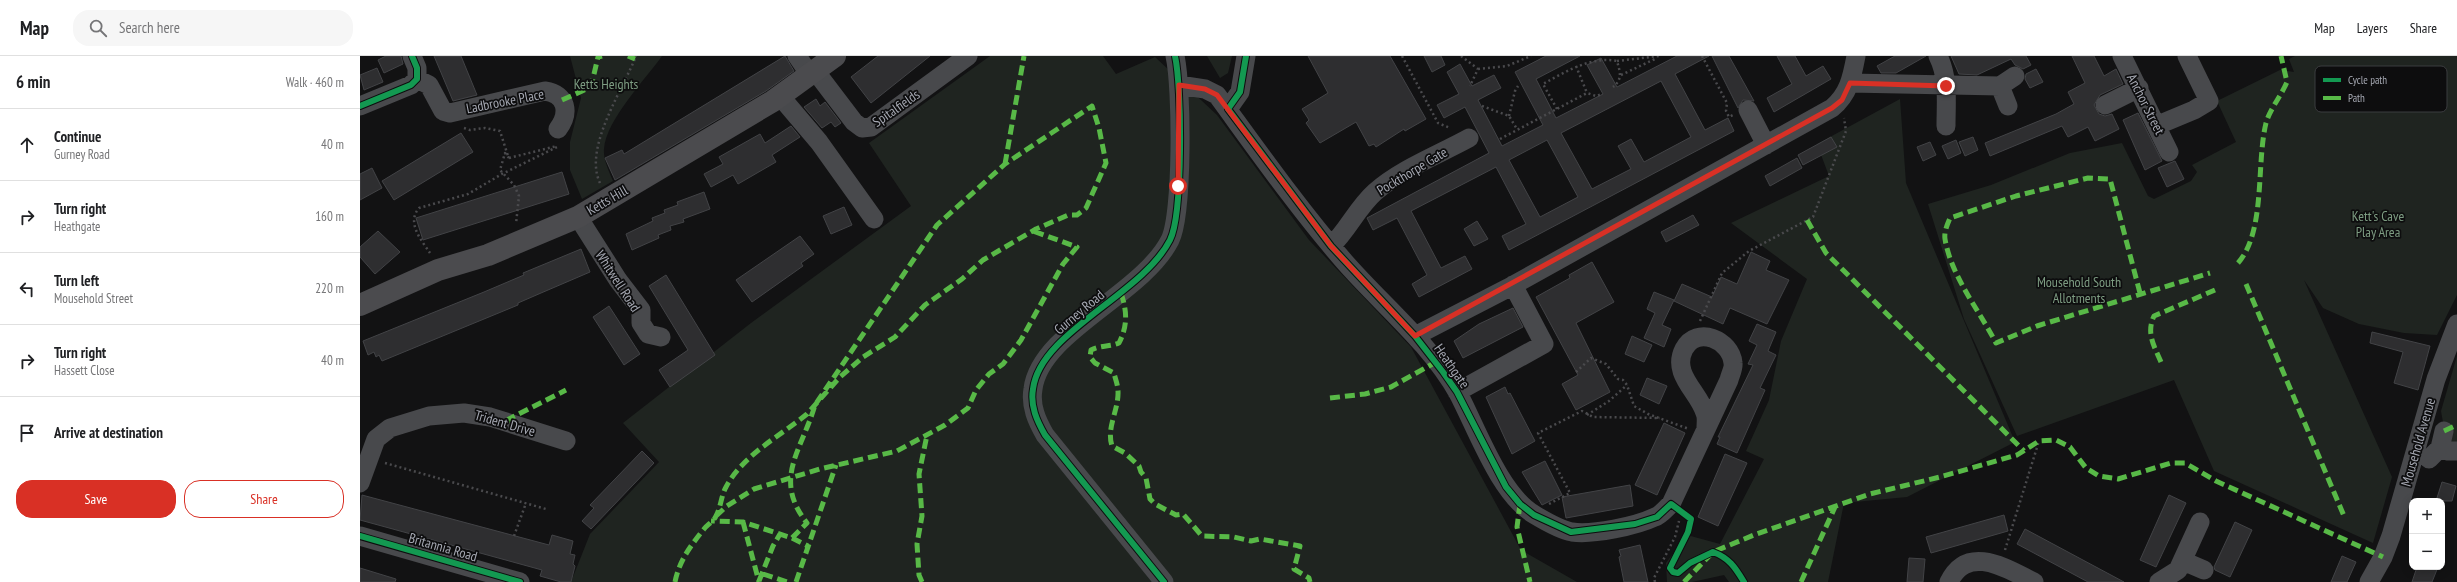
<!DOCTYPE html>
<meta charset="utf-8">
<style>
body{margin:0;font-family:"PT Sans Narrow",sans-serif;background:#f6f6f6;color:#202124}
.controls{position:absolute;right:12px;bottom:12px;display:grid;overflow:hidden;border-radius:8px;box-shadow:0 2px 10px #0003}
.controls button{width:36px;height:36px;display:grid;place-items:center;padding:0;border:0;border-bottom:1px solid #e0e0e0;background:#fff;color:#202124;font:20px sans-serif}
.stop{position:absolute;width:12px;height:12px;margin:-9px;border:3px solid #d93025;border-radius:50%;background:#fff}
.stop.end{background:#d93025;border-color:#fff;box-shadow:0 1px 4px #0008}
.list{margin:0;padding:0;list-style:none}
h2{display:flex;justify-content:space-between;align-items:center;height:52px;margin:0;padding:0 16px;font-size:17px}
h2 small{font-size:13px;font-weight:400;color:#757577}
.list li{display:grid;grid-template-columns:26px 1fr auto;gap:12px;align-items:center;box-sizing:border-box;height:72px;padding:0 16px;border-top:1px solid #e0e0e0}
.list b{display:block;font-size:15px;white-space:nowrap}
.list p{margin:0;font-size:13px;white-space:nowrap;color:#757577}
.list em{font-size:13px;font-style:normal;color:#757577}
.actions{display:flex;gap:8px;padding:12px 16px}
.actions a{flex:1;padding:9px 0;border:1px solid #d93025;border-radius:16px;text-align:center;font-size:14px;color:#d93025}
.actions .main{background:#d93025;color:#fff}
.icon{flex:none;width:22px;height:22px;fill:none;stroke:currentColor;stroke-width:2;stroke-linecap:round;stroke-linejoin:round}
.map{position:relative;flex:none;width:2097px;height:526px;overflow:hidden}
header{display:flex;align-items:center;gap:24px;box-sizing:border-box;height:56px;padding:0 20px;background:#fff;border-bottom:1px solid #e0e0e0}
header strong{font-size:19px}
nav{display:flex;gap:22px;margin-inline-start:auto;font-size:14px}
.search{width:280px;height:36px;background:#f6f6f6;display:flex;align-items:center;gap:10px;box-sizing:border-box;padding:0 14px;border-radius:16px;color:#757577;font-size:15px}
main{display:flex}
aside{flex:1;background:#fff}
.map>svg:first-child{display:block}
.green{fill:#1f2420}
.building{fill:#2e2e30;stroke:#424346;fill-rule:evenodd}
.lines{fill:none;stroke-linecap:round;stroke-linejoin:round}
.path{stroke:#4a4a4d;stroke-width:2.5;stroke-dasharray:2 3;stroke-linecap:butt}
.minor{stroke:#48494c;stroke-width:19}
.major{stroke:#4b4b4e;stroke-width:22}
.quiet{stroke:#58b947;stroke-width:5;stroke-dasharray:10 5;stroke-linecap:butt}
.cycleway-casing{stroke:#0d0d0e;stroke-width:8}
.cycleway{stroke:#139951;stroke-width:6}
.route{stroke:#d93025;stroke-width:5}
.labels{text-anchor:middle;dominant-baseline:central;stroke-width:3.5;stroke-linejoin:round;paint-order:stroke}
.park-label{font-size:14px;fill:#7d9c82;stroke:#0d0d0e}
.street-label{font-size:14px;fill:#a5a8b2;stroke:#0d0d0e}
.key{fill:#0d0d0e;stroke:#3b3c3f;stroke-width:1}
.key-label{font-size:11px;fill:#a5a8b2}
</style>
<header>
<strong>Map</strong>
<div class="search"><svg class="icon" aria-label="search" viewBox="0 0 24 24"><circle cx="10" cy="10" r="6"/><path d="M15 15l6 6"/></svg>Search here</div>
<nav><a>Map</a><a>Layers</a><a>Share</a></nav>
</header>
<main>
<aside>
<h2>6 min<small>Walk · 460 m</small></h2>
<ul class="list">
<li><svg class="icon" aria-label="ahead" viewBox="0 0 24 24"><path d="M12 20V5M6 11l6-6 6 6"/></svg><div><b>Continue</b><p>Gurney Road</p></div><em>40 m</em></li>
<li><svg class="icon" aria-label="right" viewBox="0 0 24 24"><path d="M7 20v-9h11M14 6l5 5-5 5"/></svg><div><b>Turn right</b><p>Heathgate</p></div><em>160 m</em></li>
<li><svg class="icon" aria-label="left" viewBox="0 0 24 24"><path d="M17 20v-9H6M10 6l-5 5 5 5"/></svg><div><b>Turn left</b><p>Mousehold Street</p></div><em>220 m</em></li>
<li><svg class="icon" aria-label="right" viewBox="0 0 24 24"><path d="M7 20v-9h11M14 6l5 5-5 5"/></svg><div><b>Turn right</b><p>Hassett Close</p></div><em>40 m</em></li>
<li><svg class="icon" aria-label="arrive" viewBox="0 0 24 24"><path d="M6 21V4h12l-3 4 3 4H6"/></svg><div><b>Arrive at destination</b></div></li>
</ul>
<div class="actions"><a class="main">Save</a><a>Share</a></div>
</aside>
<div class="map">
<svg width="2097" height="526" viewBox="0 0 2097 526">
<rect width="100%" height="100%" fill="#121213"/>
<path class="green" d="M210,0H302C285,24 246,64 244,93C243,104 249,115 253,125L222,143L210,114V86L221,42Z
M630,0H743L756,18L795,1L857,59L949,184L1051,291L1161,494L1217,526H211L230,478L299,406L263,367L391,267L551,150L509,87Z
M847,0H872L868,17L860,22Z
M1935,0H2097V239L2077,279L2044,277L1999,268L1963,252L1944,224L2032,421L2013,487L1854,415L1814,324L1657,380L1604,263L1568,148L1631,129L1710,97L1762,87L1788,140L1794,143L1831,125L1837,116L1832,109L1876,86L1857,45L1920,14L1934,16L1929,3Z
M1540,43L1546,127L1655,386L1547,441L1484,447L1468,526H1369L1364,519L1332,526H1307L1306,507L1327,479L1360,488L1404,403L1386,395L1409,344L1421,285L1447,223L1371,167L1469,120L1457,88Z
M2097,300V395H2088L2081,355Z"/>
<path class="building" d="M26,0H41L43,8L24,17L18,4Z
M74,0H101L117,39L93,45Z
M425,0L434,15L406,35L255,124L245,102L262,94L264,98Z
M518,0H570L511,47L491,21Z
M948,0H1030L1066,63L1045,75L1044,73L1016,91L1014,88L1009,90L996,66L960,87L946,67L949,64L942,53L968,37Z
M1064,0H1081L1085,9L1072,16Z
M1186,0H1220L1176,23L1196,62L1243,38L1227,9L1241,2L1257,31L1317,0H1349L1315,18L1345,74L1368,62L1374,75L1149,194L1142,180L1166,168L1136,111L1051,155L1081,212L1105,200L1112,213L1059,241L1052,228L1067,219L1037,162L1013,174L1007,162L1129,97L1105,51L1084,62L1077,49L1099,38L1087,16L1100,8L1112,30L1134,19L1141,32L1118,44L1142,90L1183,69L1155,16ZM1301,25L1331,81L1284,106L1271,83L1258,90L1271,113L1232,133L1201,77ZM1187,84L1218,141L1180,161L1149,104Z
M1352,0H1369L1394,45L1383,44L1378,52Z
M1417,0H1435L1446,20L1463,10L1471,23L1414,56L1407,42L1432,28Z
M1535,0H1566L1536,17H1521L1517,10Z
M1591,0H1666L1671,9L1663,13L1655,9L1651,3L1617,19L1599,18Z
M1712,0H1734L1744,20L1756,13L1763,28L1740,39L1734,49L1739,58L1745,60L1752,58L1759,73L1735,85L1728,71L1708,81L1702,70L1630,100L1625,87L1696,58L1714,48L1708,36L1725,27Z
M17,12L23,26L4,34L0,19Z
M1676,13L1683,26L1670,32L1665,23L1666,18Z
M456,43L460,50L465,46L481,67L475,71L471,66L462,72L444,51Z
M1778,57L1802,105L1785,114L1763,64Z
M431,70L440,81L412,99L416,106L378,128L373,119L351,131L344,118L363,108L359,101L400,78L405,87Z
M101,77L113,96L34,144L22,125Z
M1471,81L1477,91L1443,109L1438,99Z
M1613,81L1618,94L1605,100L1599,86Z
M1596,84L1601,97L1588,103L1582,90Z
M1570,86L1576,99L1563,105L1557,91Z
M1437,102L1442,112L1410,130L1405,120Z
M1815,105L1824,123L1807,131L1798,112Z
M12,112L22,132L0,144V118Z
M202,116L209,138L63,184L56,162Z
M344,136L350,153L323,163L324,166L310,170L311,174L298,179L299,182L272,194L266,178L293,165L292,162L305,157L304,154L318,149L317,146Z
M484,151L492,169L471,178L463,160Z
M1333,159L1339,169L1306,186L1301,176Z
M1117,165L1128,183L1114,190L1104,173Z
M18,175L40,196L15,218L0,201V191Z
M440,180L454,198L441,207L443,210L392,246L376,224Z
M221,193L230,216L181,237L158,247V249L22,305L19,299L16,301L14,296L8,299L3,285L124,236L164,219L163,217Z
M1391,196L1410,205L1406,214L1429,224L1407,268L1370,252L1363,268L1314,245L1322,228L1352,241L1361,221L1377,228Z
M1232,206L1254,246L1216,267L1250,336L1216,354L1202,328L1218,319L1176,241L1210,222L1209,219Z
M306,219L355,299L310,331L299,314L328,294L289,230Z
M1294,236L1314,244L1302,269L1311,273L1304,291L1284,282L1295,257L1287,253Z
M249,250L280,298L264,309L233,261Z
M1153,252L1163,271L1103,302L1094,285L1119,268Z
M1397,268L1416,276L1408,295L1416,299L1400,332L1405,334L1377,397L1357,388L1360,381H1358L1393,309L1388,308L1397,289L1389,285Z
M2012,276L2070,290L2058,334L2034,327L2043,296L2010,287Z
M1272,280L1292,289L1284,306L1265,298Z
M1287,322L1307,330L1299,348L1280,339Z
M1145,331L1148,338L1150,337L1175,385L1152,398L1126,341Z
M1304,367L1325,377L1297,439L1275,429Z
M282,395L294,407L231,473L222,465L234,452L230,449Z
M1365,398L1387,407L1358,470L1338,461Z
M1185,405L1202,439L1182,449L1162,416Z
M2082,426L2096,430L2092,445H2076Z
M1270,429L1273,450L1206,462L1202,441Z
M2,439L189,489L192,479L213,485L210,498L215,499L213,508L215,510L211,526H201L180,520L182,514L0,464Z
M1809,439L1826,447L1796,511L1780,504Z
M1644,459L1648,475L1571,497L1566,481Z
M1875,466L1892,474L1870,521L1855,514L1854,511Z
M1665,473L1721,503L1764,526H1728L1657,488Z
M1280,489L1288,526H1264L1259,501L1261,500L1259,494Z
M1982,500L1996,506L1987,526H1971Z
M1549,502L1565,503L1563,526H1547Z
M2057,511H2078L2072,526H2052Z
M0,512L36,523L35,526H0Z"/>
<g class="lines">
<path class="path" d="M1042,0L1078,67L1090,72
M1101,0L1118,13L1110,30
M1342,0L1367,47L1366,55L1369,61L1373,59
M1257,5L1299,0
M1216,10L1227,37
M1118,13L1147,10L1171,0
M1261,19L1295,3
M1122,50L1149,60L1157,73
M1197,53L1183,28C1205,16 1231,0 1257,5C1260,16 1263,23 1253,31
M1149,60L1155,35L1158,30
M104,72L110,74L125,72L140,75L148,100
M1140,83L1227,37L1236,40L1242,38
M149,102L145,97L140,114L154,129L159,140L156,168
M149,102L197,90
M240,127C223,92 263,34 276,0
M70,197C62,185 46,167 59,152L108,138L142,118L199,90
M1340,265L1362,217L1389,195L1453,161L1486,75L1484,62
M1216,316L1231,302L1246,308L1258,323L1263,324L1267,329L1274,350L1288,358L1329,373
M1227,359L1249,345L1267,329
M25,407L186,453
M1189,448L1210,437L1178,377L1222,355L1233,361L1300,362
M154,480L166,447
M1645,494L1679,385
M1295,526L1294,522L1315,481L1319,465"/>
<path class="minor" d="M437,0L450,19
M1578,0C1589,22 1586,46 1586,70
M1762,0L1809,96
M456,16L494,66L502,72L511,71L608,0
M57,23L69,29L83,55L90,57L185,35C207,38 210,57 198,73
M1490,27L1640,30L1648,50
M819,29L845,33L857,39C898,95 938,152 983,204C1021,248 1069,286 1098,337C1117,373 1140,439 1175,459C1185,465 1201,474 1212,476C1233,479 1276,470 1295,461C1301,459 1306,452 1311,448L1369,324C1370,319 1374,312 1373,307C1371,284 1337,269 1324,293C1311,318 1339,336 1345,357C1347,361 1346,367 1346,372
M1640,30L1655,20
M420,40L459,86L514,163
M1745,49L1779,32
M0,50L51,29L57,23V12L52,0
M868,53L880,36L886,0
M1388,54L1406,89
M1798,69L1834,54L1849,45L1827,0
M218,161L258,224L281,254V267L288,278L301,281
M971,190C988,174 997,152 1015,136C1041,113 1078,99 1109,82
M1055,280L1148,232L1472,52C1489,38 1492,21 1496,0
M1097,336L1184,288L1153,229
M2084,375L2080,392L2088,395H2097
M2069,403L2080,392
M0,427L16,383L30,372L69,360L104,357L130,361L206,385
M0,480L160,526
M1823,505L1844,514
M804,526L685,379C677,365 670,350 673,333C680,276 782,239 810,184C823,158 822,31 815,0
M1589,526C1608,487 1647,513 1674,526
M1799,526L1818,514L1840,466
M2009,526L2023,501L2031,480L2076,323L2097,268"/>
<path class="major" d="M0,249L78,214L128,199L218,161L413,45L475,0"/>
<path class="quiet" d="M268,0L275,3
M202,44L231,31L238,1L242,0
M645,108L664,0
M1447,164L1466,197L1664,395
M1878,207C1906,175 1896,108 1906,67C1910,53 1921,40 1927,26L1921,0
M1886,228L1984,460
M761,237C767,255 768,269 759,287C749,291 741,289 731,294L730,301L735,307L754,317C755,322 758,329 758,335C759,354 746,371 752,390L765,397L779,410L781,416L786,422L790,443L795,448L816,459L823,458L842,480L874,481L891,485L900,483L940,490L934,513L949,522L950,526
M1780,237L1750,123L1728,122L1656,140L1590,162C1587,169 1584,176 1585,183C1591,220 1619,254 1636,287L1677,270L1850,217
M1801,306C1794,290 1786,277 1794,260L1855,234
M970,342L1005,338L1031,331L1076,306
M147,366L149,363L206,334
M2084,375L2097,369
M1160,448L1157,471L1170,526
M356,460L367,450L394,433L460,413L537,395L585,369L608,352L616,334L629,318L643,308L661,284L703,208L717,191L673,175
M383,466L399,526
M432,482L448,490
M403,518L427,526
M399,525L413,490L420,478
M315,526C319,505 331,489 344,473C347,469 354,465 356,460C361,451 361,440 366,431C383,399 420,380 447,358L479,322L503,301L535,281L565,249L602,223L623,204L676,173L708,159H717L726,152L746,107L739,72L732,50L645,108L577,169L455,349C442,394 412,423 447,467L432,482L383,466L351,465
M436,526L476,409
M562,526L559,519L557,488L562,460L559,418L567,379
M1324,526L1353,496L1394,479L1510,438L1580,421L1657,399L1679,385L1696,384L1710,391L1726,412L1739,420L1758,423L1811,407H1825L1856,425L2023,501
M1441,526L1475,451"/>
<defs>
<path id="cycleway" d="M886,0L880,36L868,53L971,190L1055,280L1083,316L1097,336L1146,431L1160,448L1174,459L1211,476L1275,468L1297,461L1311,448L1331,463L1328,476L1310,512L1313,516L1318,517L1330,507L1353,496C1369,502 1375,511 1384,526
M0,50L51,29L57,23V12L52,0
M0,480L160,526
M804,526L685,379C677,365 670,350 673,333C680,276 782,239 810,184C823,158 822,31 815,0"/>
</defs>
<use href="#cycleway" class="cycleway-casing"/>
<use href="#cycleway" class="cycleway"/>
</g>
<g class="lines">
<path class="route" d="M818,130L819,29L845,33L857,39L971,190L1055,280L1472,52L1482,44L1490,27L1586,30"/>
</g>
<g class="labels">
<g class="park-label">
<text x="246" y="28">Ketts Heights</text>
<text x="2018" y="160">Kett's Cave<tspan x="2018" dy="16">Play Area</tspan></text>
<text x="1719" y="226">Mousehold South<tspan x="1719" dy="16">Allotments</tspan></text>
</g>
<g class="street-label">
<text transform="translate(145 45) rotate(-11)">Ladbrooke Place</text>
<text transform="translate(1786 48) rotate(63)">Anchor Street</text>
<text transform="translate(536 52) rotate(-35)">Spitalfields</text>
<text transform="translate(1052 115) rotate(-31)">Pockthorpe Gate</text>
<text transform="translate(247 144) rotate(-30)">Ketts Hill</text>
<text transform="translate(258 225) rotate(57)">Whitwell Road</text>
<text transform="translate(719 256) rotate(-40)">Gurney Road</text>
<text transform="translate(1092 310) rotate(55)">Heathgate</text>
<text transform="translate(145 367) rotate(16)">Trident Drive</text>
<text transform="translate(2058 386) rotate(-74)">Mousehold Avenue</text>
<text transform="translate(83 491) rotate(16)">Britannia Road</text>
</g>
</g>
<rect x="1955" y="10" width="132" height="46" rx="6" class="key"/>
<rect x="1963" y="22" width="18" height="4" fill="#139951"/>
<rect x="1963" y="40" width="18" height="4" fill="#58b947"/>
<g class="key-label">
<text x="1988" y="28">Cycle path</text>
<text x="1988" y="46">Path</text>
</g>
</svg>
<div class="controls">
<button>+</button>
<button>−</button>
</div>
<div class="stop" style="left:818px;top:130px"></div>
<div class="stop end" style="left:1586px;top:30px"></div>
</div>
</main>
